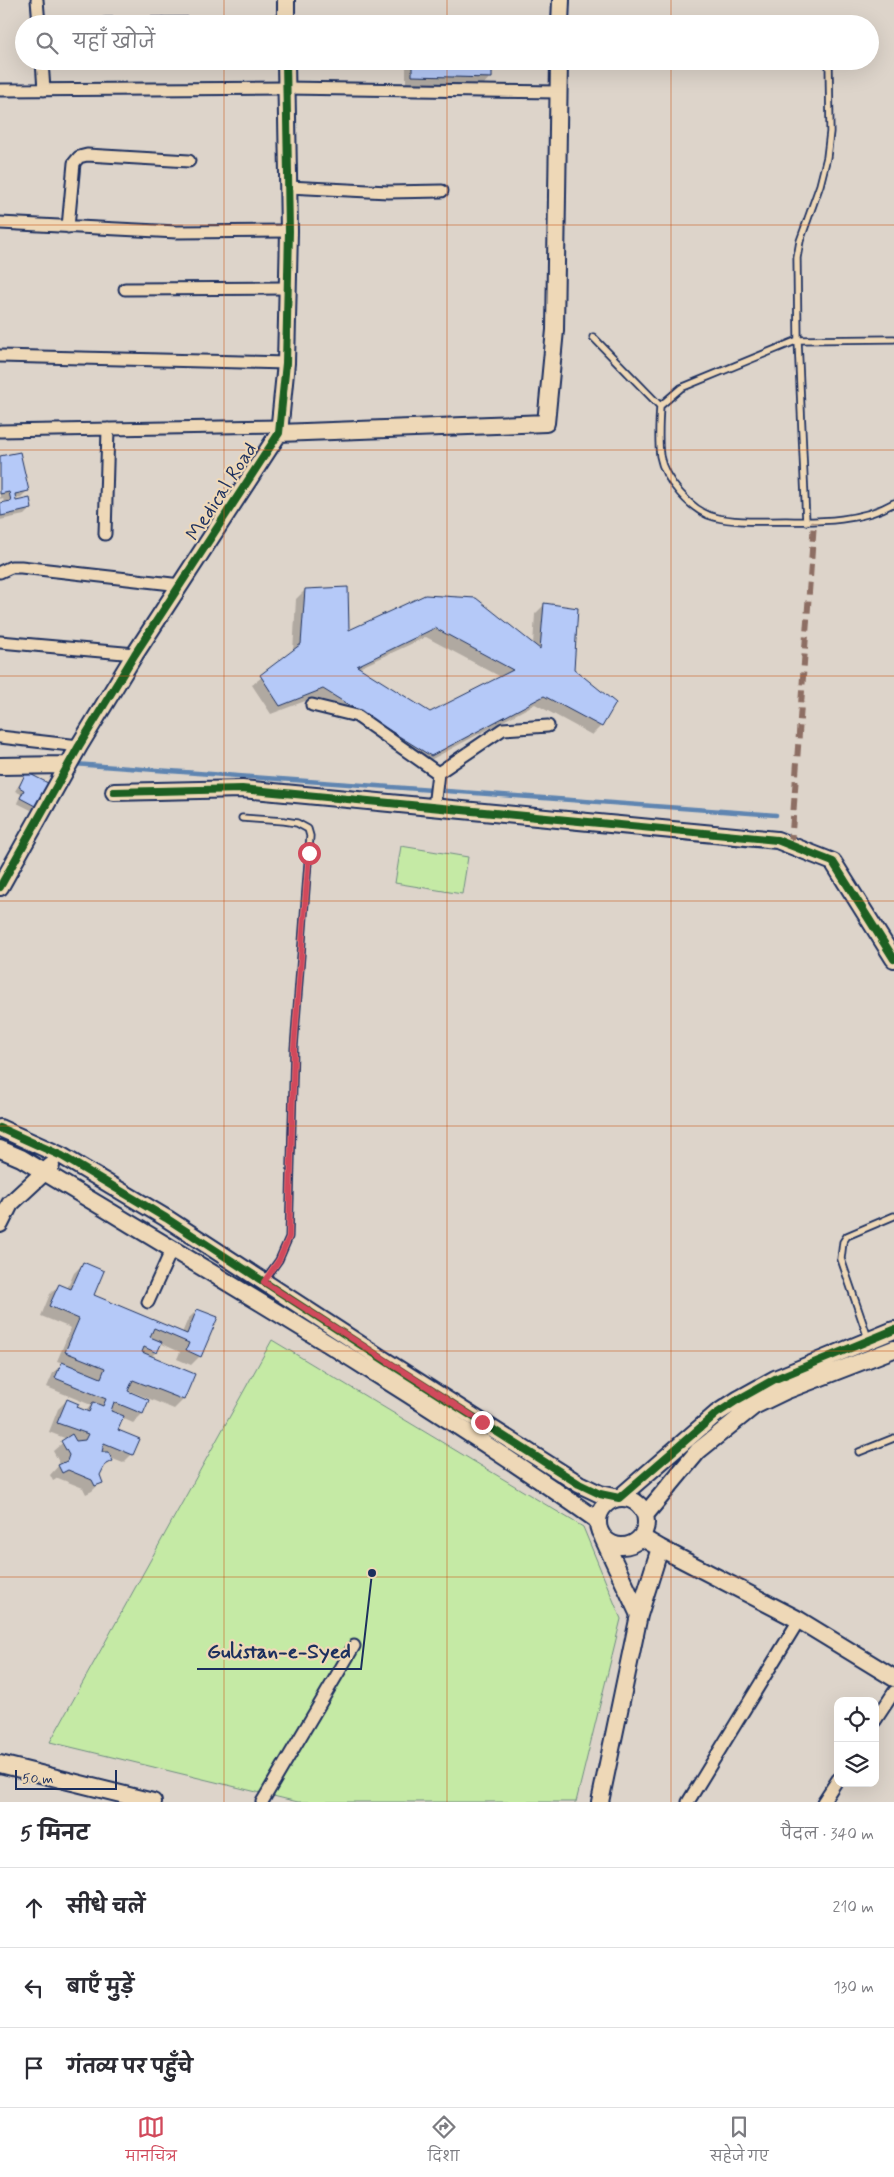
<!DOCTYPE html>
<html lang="hi">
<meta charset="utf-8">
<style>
body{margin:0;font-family:Mynerve,"Playpen Sans Deva",sans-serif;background:#f7f7f7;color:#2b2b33}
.controls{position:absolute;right:15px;bottom:15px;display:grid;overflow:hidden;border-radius:10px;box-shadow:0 5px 20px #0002}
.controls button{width:45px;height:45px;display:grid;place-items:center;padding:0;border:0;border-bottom:1px solid #e1e1e2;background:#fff;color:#2b2b33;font:25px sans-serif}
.scale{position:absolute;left:15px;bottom:12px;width:102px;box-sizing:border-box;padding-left:5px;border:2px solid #1b2f5e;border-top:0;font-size:14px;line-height:18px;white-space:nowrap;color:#1b2f5e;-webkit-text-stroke:4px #eed8b7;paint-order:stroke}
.stop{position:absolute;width:15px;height:15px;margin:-11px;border:4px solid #d1495b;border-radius:50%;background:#fff}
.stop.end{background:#d1495b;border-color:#fff;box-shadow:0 1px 5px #0008}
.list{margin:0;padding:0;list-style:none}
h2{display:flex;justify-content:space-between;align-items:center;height:65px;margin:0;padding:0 20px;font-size:21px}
h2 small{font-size:16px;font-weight:400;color:#7c7c81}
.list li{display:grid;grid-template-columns:32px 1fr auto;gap:15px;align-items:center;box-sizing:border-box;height:80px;padding:0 20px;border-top:1px solid #e1e1e2}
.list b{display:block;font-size:19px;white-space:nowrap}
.list em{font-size:16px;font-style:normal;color:#7c7c81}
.icon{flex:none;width:28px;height:28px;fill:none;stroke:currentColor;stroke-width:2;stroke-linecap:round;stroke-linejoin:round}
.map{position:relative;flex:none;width:894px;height:1802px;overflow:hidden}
.search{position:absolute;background:#fff;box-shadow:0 5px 20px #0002;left:15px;right:15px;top:15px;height:55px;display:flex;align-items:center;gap:12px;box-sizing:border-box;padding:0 18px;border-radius:28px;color:#7c7c81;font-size:19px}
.sheet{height:305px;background:#fff}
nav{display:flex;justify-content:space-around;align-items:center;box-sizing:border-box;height:70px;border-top:1px solid #e1e1e2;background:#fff;font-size:14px;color:#7c7c81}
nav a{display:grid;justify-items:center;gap:2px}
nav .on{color:#d1495b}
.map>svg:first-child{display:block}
.green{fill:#c5eaa5;stroke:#708c82}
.shadow{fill:#0003;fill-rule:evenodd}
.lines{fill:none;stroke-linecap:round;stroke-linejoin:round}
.stream{stroke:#5f85b1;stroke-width:4.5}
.building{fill:#b5c9f8;stroke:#1b2f5e;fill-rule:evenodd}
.lane-casing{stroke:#1b2f5e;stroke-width:9}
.street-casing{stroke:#1b2f5e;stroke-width:15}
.secondary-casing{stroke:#1b2f5e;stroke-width:20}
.lane{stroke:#eed8b7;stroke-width:5.5}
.street{stroke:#eed8b7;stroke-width:11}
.secondary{stroke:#eed8b7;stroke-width:16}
.quiet{stroke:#8d6e63;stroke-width:6;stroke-dasharray:12 6;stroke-linecap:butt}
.cycleway-casing{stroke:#eed8b7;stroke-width:11}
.cycleway{stroke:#1b5e20;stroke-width:8}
.route{stroke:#d1495b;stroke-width:6}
.grid{fill:none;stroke:#c95318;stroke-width:1;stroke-opacity:0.55}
.labels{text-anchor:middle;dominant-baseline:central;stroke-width:4.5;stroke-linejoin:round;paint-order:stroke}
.street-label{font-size:20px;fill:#1b2f5e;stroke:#eed8b7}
.leader{fill:none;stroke:#1b2f5e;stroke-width:2}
.callout-dot{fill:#1b2f5e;stroke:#eed8b7;stroke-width:2}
.callout-label{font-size:21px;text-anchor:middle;font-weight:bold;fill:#1b2f5e;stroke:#eed8b7;stroke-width:4.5;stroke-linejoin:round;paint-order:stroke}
</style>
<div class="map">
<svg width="894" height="1802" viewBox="0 0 894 1802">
<rect width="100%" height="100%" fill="#ddd4ca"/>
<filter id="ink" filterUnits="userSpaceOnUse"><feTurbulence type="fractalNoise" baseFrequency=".02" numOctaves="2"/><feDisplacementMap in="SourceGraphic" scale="10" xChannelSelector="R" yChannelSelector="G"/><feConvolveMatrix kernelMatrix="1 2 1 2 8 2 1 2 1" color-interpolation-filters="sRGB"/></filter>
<g filter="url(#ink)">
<path class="green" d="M401,846L468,857L462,894L395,883Z
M272,1340L583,1527L621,1619L576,1802H298L50,1742Z"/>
<path class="shadow" d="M409,61H491L490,77L484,84L406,83V64Z
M0,457L27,491L20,498L14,499L15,502L31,508L24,515L0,520V505L4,504L3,498L0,499Z
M305,590L348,631L426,596L533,644L535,614L544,605L573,670L601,726L592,735L535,704L421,765L313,698L271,714L252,685L293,652L296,599ZM426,637L501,677L430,714L359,668Z
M26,774L36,806L31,810L17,803L21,794L15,791Z
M83,1264L92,1296L182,1333L188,1319L197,1310L200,1356L191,1365L177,1359L180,1352L160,1343L156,1352L151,1357L194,1374L183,1400L174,1409L128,1390L126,1392L142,1414L133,1423L122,1418L117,1431L132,1454L123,1463L113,1459L101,1471L99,1475L101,1482L92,1491L86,1494L83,1488L58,1478L53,1481L50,1475L60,1464L53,1451L67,1439L49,1432L58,1409L67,1400L76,1408L85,1412L91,1405L47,1387L53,1373L63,1363L57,1361L71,1328L41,1316L50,1294L59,1285L67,1289L74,1273Z"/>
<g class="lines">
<path class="stream" d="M74,764L776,815"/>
</g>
<path class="building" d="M412,61H492V78L412,76Z
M20,452L29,491L15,494L16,501L30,498L32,509L1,516L0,503L11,501L9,492L0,494V456Z
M348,587L349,630L425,595L476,598L540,649L544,603L578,608L574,669L616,703L602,727L544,696L431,756L323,689L280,706L260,675L301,644L305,589ZM435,628L513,670L430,712L357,666Z
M26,772L48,783L37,807L20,798L24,790L19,787Z
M83,1262L104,1271L94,1295L187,1334L197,1309L218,1317L201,1357L186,1350L189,1343L154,1328L150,1337L162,1342L157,1353L144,1347L142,1352L195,1374L184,1400L133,1380L128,1391L149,1400L143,1414L114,1402L111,1411L124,1416L118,1430L140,1439L133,1455L104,1443L102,1452H108L113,1461L105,1465L100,1475L103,1483L95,1486L92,1480L68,1470L62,1473L58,1465L67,1461L69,1455L61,1441L72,1434L76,1441L85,1440L88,1434L57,1423L67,1399L79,1404L77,1407L89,1412L93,1402L103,1406L106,1399L55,1378L62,1362L101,1378L105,1368L65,1352L79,1319L49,1306L59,1284L71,1289Z"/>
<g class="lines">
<defs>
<path id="lane" d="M593,337L660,406C659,422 658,440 660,456C664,479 691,511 714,517C736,523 763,521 786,521C821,522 863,521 894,503
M660,406L681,388L798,340L894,339
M806,522L798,340L797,258L800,241L820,185L827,157L830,132L829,61
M242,818L284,821L297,823L308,829L310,836L294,1048L289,1237L279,1260L264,1281
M868,1338L841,1259L843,1242L847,1236L894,1216
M859,1452L894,1438"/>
<path id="street" d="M37,0L39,24
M105,24L286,23
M42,61L44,90
M0,90L287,88L558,92
M288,187L388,192L442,191
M0,223L177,232L289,231
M68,227L74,163L79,157L87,155L189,161
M125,289L287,288
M0,356L286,363
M0,431L281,426
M105,534L108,429
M0,572L11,567H21L181,585
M0,642L135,654
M312,705L357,716L438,773
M0,737L79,746
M434,807L438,773L503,729L548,726
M148,1302L172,1249
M875,1721L894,1692
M262,1802L354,1646
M688,1802L799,1620
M823,1802L838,1779"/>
<path id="secondary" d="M286,0V24
M560,24L561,0
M279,433L546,423L555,330L559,61
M0,766L67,765
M114,792L242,789L777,840L833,862L894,959
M0,887L79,746L135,654L279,433L286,363L289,231L286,61
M0,1128L62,1156L166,1218L387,1362L579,1484L600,1494L619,1498L716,1414L739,1399L775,1379L894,1330
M0,1149L21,1158C214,1275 413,1390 597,1520
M0,1224L10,1204L51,1166
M598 1522a24 24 0 1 1 48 0a24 24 0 1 1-48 0Z
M645,1515L698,1451L754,1406L785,1391L894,1349
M641,1537L660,1548L799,1620L894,1678
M603,1538L639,1615
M0,1764L153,1802
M600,1802L639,1615L660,1548"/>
</defs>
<use href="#lane" class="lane-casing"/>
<use href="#street" class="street-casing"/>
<use href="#secondary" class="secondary-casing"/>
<use href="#lane" class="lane"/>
<use href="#street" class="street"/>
<use href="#secondary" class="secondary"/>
<path class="quiet" d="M791,846L814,522"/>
<defs>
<path id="cycleway" d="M114,792L242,789L777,840L833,862L894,959
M0,887L79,746L135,654L279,433L286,363L289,231L286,61
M0,1128L62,1156L166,1218L387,1362L579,1484L600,1494L619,1498L716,1414L739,1399L775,1379L894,1330"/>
</defs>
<use href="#cycleway" class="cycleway-casing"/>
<use href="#cycleway" class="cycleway"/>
</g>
</g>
<g class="lines" filter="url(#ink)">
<path class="route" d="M309,853L294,1048L289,1237L279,1260L264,1282L482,1422"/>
</g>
<path class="grid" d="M224,0V24M447,0V24M671,0V24M224,61V1802M447,61V1802M671,61V1802M0,225H894M0,450H894M0,676H894M0,901H894M0,1126H894M0,1351H894M0,1577H894"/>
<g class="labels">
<g class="street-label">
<text transform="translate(222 492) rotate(-57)">Medical Road</text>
</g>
</g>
<path class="leader" d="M372 1573L361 1669H197"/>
<circle class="callout-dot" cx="372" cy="1573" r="5"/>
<g class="callout-label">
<text x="279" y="1658">Gulistan-e-Syed</text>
</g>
</svg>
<div class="controls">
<button><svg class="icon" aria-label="locate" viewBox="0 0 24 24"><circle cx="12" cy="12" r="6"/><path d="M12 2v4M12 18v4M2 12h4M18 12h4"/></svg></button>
<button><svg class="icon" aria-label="layers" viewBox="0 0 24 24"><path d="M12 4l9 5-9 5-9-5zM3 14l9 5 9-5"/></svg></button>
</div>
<div class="scale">50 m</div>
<div class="stop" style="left:309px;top:853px"></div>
<div class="stop end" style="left:482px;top:1422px"></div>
<div class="search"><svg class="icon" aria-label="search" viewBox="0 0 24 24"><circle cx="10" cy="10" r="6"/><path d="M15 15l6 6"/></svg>यहाँ खोजें</div>
</div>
<section class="sheet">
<h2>5 मिनट<small>पैदल · 340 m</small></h2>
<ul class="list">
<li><svg class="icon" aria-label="ahead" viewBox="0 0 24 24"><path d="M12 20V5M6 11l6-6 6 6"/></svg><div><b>सीधे चलें</b></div><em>210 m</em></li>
<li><svg class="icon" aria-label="left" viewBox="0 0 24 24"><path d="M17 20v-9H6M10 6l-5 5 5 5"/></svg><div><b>बाएँ मुड़ें</b></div><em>130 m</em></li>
<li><svg class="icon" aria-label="arrive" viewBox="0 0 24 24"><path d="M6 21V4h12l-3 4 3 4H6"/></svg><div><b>गंतव्य पर पहुँचे</b></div></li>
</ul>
</section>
<nav>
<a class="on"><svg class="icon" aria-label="map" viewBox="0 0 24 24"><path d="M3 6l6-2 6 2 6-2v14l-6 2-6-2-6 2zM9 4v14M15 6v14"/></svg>मानचित्र</a>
<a><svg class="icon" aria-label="directions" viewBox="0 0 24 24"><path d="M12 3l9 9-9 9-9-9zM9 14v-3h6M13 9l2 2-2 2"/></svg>दिशा</a>
<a><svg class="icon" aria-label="saved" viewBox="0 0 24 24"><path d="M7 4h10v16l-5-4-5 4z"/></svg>सहेजे गए</a>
</nav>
